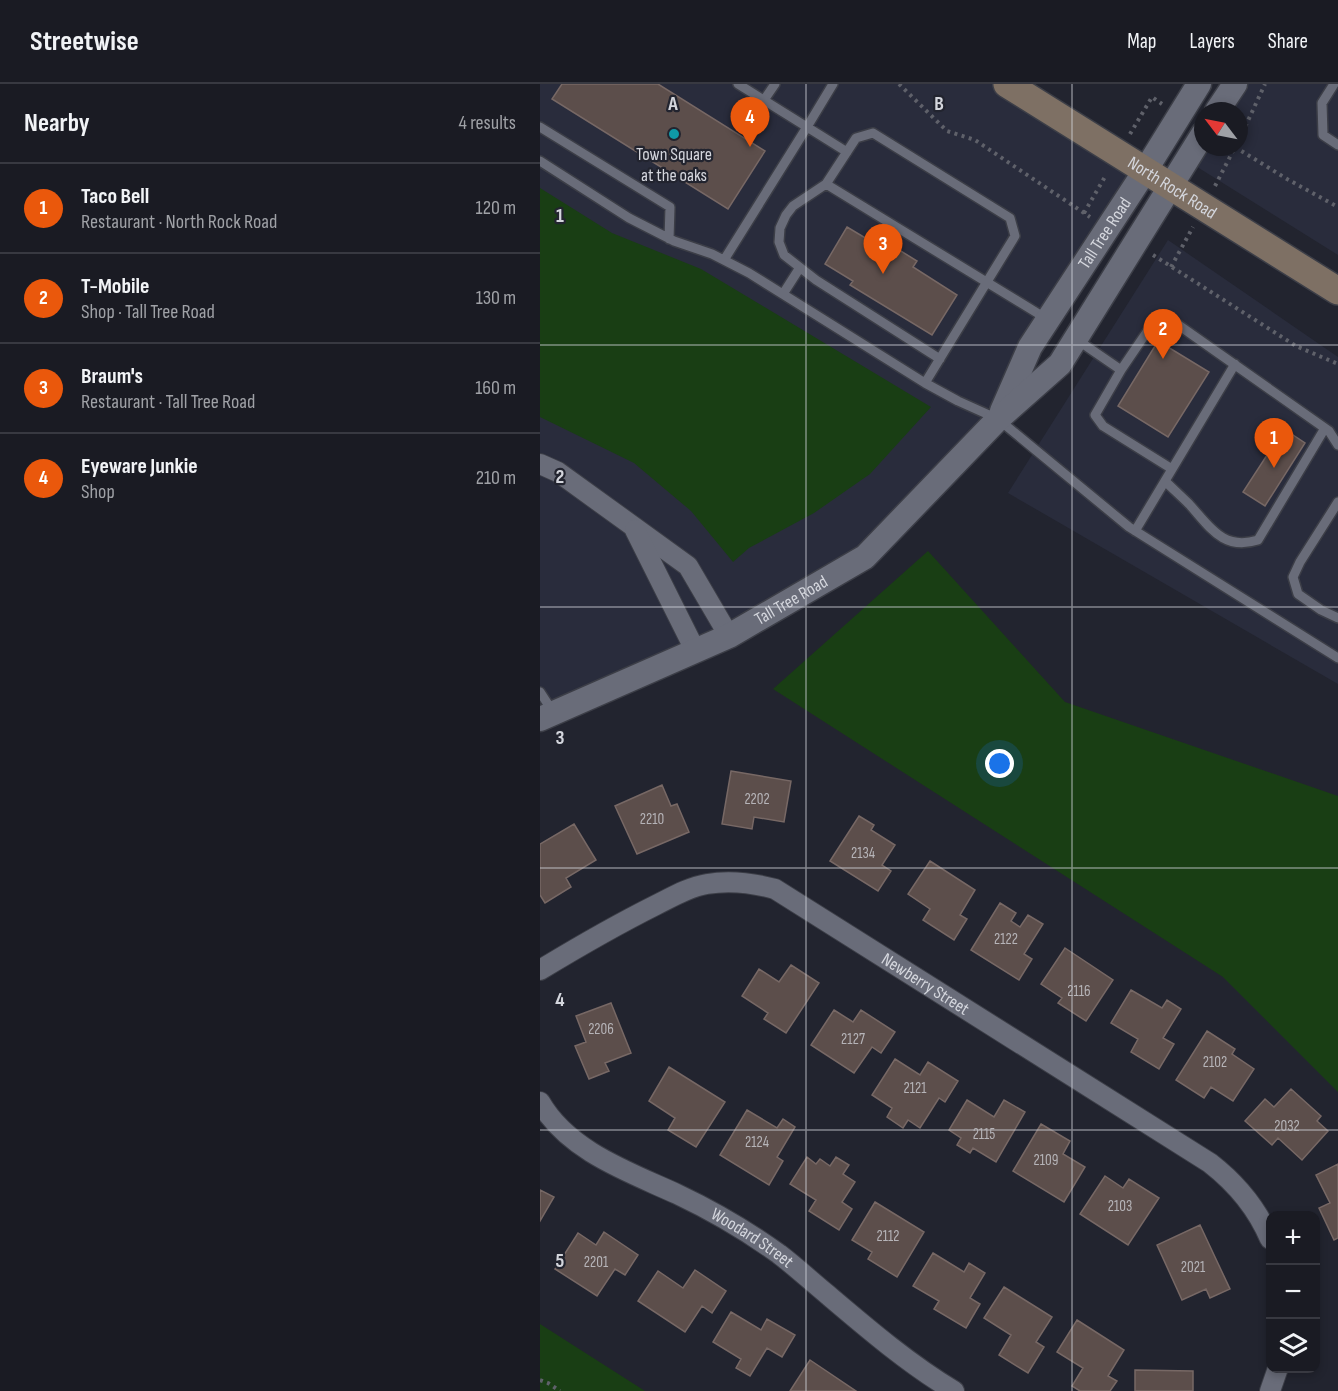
<!DOCTYPE html>
<meta charset="utf-8">
<style>
body{margin:0;font-family:"Sofia Sans Condensed",sans-serif;background:#272830;color:#f1f3f6}
.controls{position:absolute;right:18px;bottom:18px;display:grid;overflow:hidden;border-radius:12px;box-shadow:0 3px 9px #0003}
.controls button{width:54px;height:54px;display:grid;place-items:center;padding:0;border:0;border-bottom:2px solid #383941;background:#1a1b23;color:#f1f3f6;font:30px sans-serif}
.compass{position:absolute;left:654px;top:18px;width:54px;height:54px;border-radius:50%;background:#1a1b23;box-shadow:0 3px 9px #0003;rotate:302deg}
.you{position:absolute;left:460px;top:680px;width:21px;height:21px;margin:-15px;border:4px solid #fff;border-radius:50%;background:#1a73e8;box-shadow:0 0 0 9px #1a73e833}
.badge{display:grid;place-items:center;width:39px;height:39px;border-radius:50%;background:#ea580c;color:#fff;font-size:20px;font-weight:700}
.pin{position:absolute;translate:-50% -50px;filter:drop-shadow(0 2px 3px #0008)}
.pin::after{content:'';position:absolute;top:32px;width:21px;height:18px;background:inherit;clip-path:polygon(0 0,100% 0,50% 100%)}
.list{margin:0;padding:0;list-style:none}
h2{display:flex;justify-content:space-between;align-items:center;height:78px;margin:0;padding:0 24px;font-size:26px}
h2 small{font-size:20px;font-weight:400;color:#9fa1a6}
.list li{display:grid;grid-template-columns:39px 1fr auto;gap:18px;align-items:center;box-sizing:border-box;height:90px;padding:0 24px;border-top:2px solid #383941}
.list b{display:block;font-size:22px;white-space:nowrap}
.list p{margin:0;font-size:20px;white-space:nowrap;color:#9fa1a6}
.list em{font-size:20px;font-style:normal;color:#9fa1a6}
.icon{flex:none;width:33px;height:33px;fill:none;stroke:currentColor;stroke-width:2;stroke-linecap:round;stroke-linejoin:round}
.map{position:relative;flex:none;width:798px;height:1307px;overflow:hidden}
header{display:flex;align-items:center;gap:36px;box-sizing:border-box;height:84px;padding:0 30px;background:#1a1b23;border-bottom:2px solid #383941}
header strong{font-size:28px}
nav{display:flex;gap:33px;margin-inline-start:auto;font-size:21px}
main{display:flex}
aside{flex:1;background:#1a1b23}
.map>svg:first-child{display:block}
.built{fill:#292c3c}
.green{fill:#193e14}
.building{fill:#5c4e4b;stroke:#776865;stroke-width:1.5}
.lines{fill:none;stroke-linecap:round;stroke-linejoin:round}
.service-casing{stroke:#3c3e47;stroke-width:12}
.minor-casing{stroke:#3c3e47;stroke-width:22}
.tertiary-casing{stroke:#3c3e47;stroke-width:27}
.secondary-casing{stroke:#3c3e47;stroke-width:30}
.path{stroke:#5f616a;stroke-width:4;stroke-dasharray:3 4.5;stroke-linecap:butt}
.service{stroke:#696c79;stroke-width:9}
.minor{stroke:#696c79;stroke-width:20}
.tertiary{stroke:#696c79;stroke-width:24}
.secondary{stroke:#7e7064;stroke-width:27}
.grid{fill:none;stroke:#d4d6dd;stroke-width:1.5;stroke-opacity:0.55}
.culture-dot{fill:#0f9aa8;stroke:#22242f;stroke-width:2}
.labels{text-anchor:middle;dominant-baseline:central;stroke-width:4.5;stroke-linejoin:round;paint-order:stroke}
.number-label{font-size:15px;fill:#b6b4b8}
.poi-label{font-size:18px;fill:#d4d6dd;stroke:#22242f}
.street-label{font-size:18px;fill:#d4d6dd;stroke:#22242f}
.grid-label{font-size:20px;text-anchor:middle;font-weight:bold;fill:#d4d6dd;stroke:#22242f;stroke-width:4.5;stroke-linejoin:round;paint-order:stroke}
</style>
<header>
<strong>Streetwise</strong>
<nav><a>Map</a><a>Layers</a><a>Share</a></nav>
</header>
<main>
<aside>
<h2>Nearby<small>4 results</small></h2>
<ul class="list">
<li><span class="badge">1</span><div><b>Taco Bell</b><p>Restaurant · North Rock Road</p></div><em>120 m</em></li>
<li><span class="badge">2</span><div><b>T-Mobile</b><p>Shop · Tall Tree Road</p></div><em>130 m</em></li>
<li><span class="badge">3</span><div><b>Braum's</b><p>Restaurant · Tall Tree Road</p></div><em>160 m</em></li>
<li><span class="badge">4</span><div><b>Eyeware Junkie</b><p>Shop</p></div><em>210 m</em></li>
</ul>
</aside>
<div class="map">
<svg width="798" height="1307" viewBox="0 0 798 1307">
<rect width="100%" height="100%" fill="#22242f"/>
<path class="built" d="M0,0H467L605,87L458,335L325,473L0,635Z
M695,0H798V171L646,76L663,63H699V27H677Z
M628,156L798,273V600L468,409Z"/>
<path class="green" d="M0,104L72,149L161,185L391,323L330,390L274,429L209,464L193,478L151,427L94,379L0,333Z
M388,467L525,618L798,712V1008L683,893L233,605Z
M0,1240L105,1307H0Z"/>
<path class="building" d="M22,0H118L225,67L188,125L12,15Z
M307,143L352,170L356,164L377,177L373,183L417,211L392,251L310,201L313,197L285,180Z
M618,257L669,288L628,353L578,322Z
M744,345L765,359L725,422L703,408Z
M191,687L251,697L244,738L214,733L212,745L182,740Z
M122,701L131,722L137,720L149,748L97,770L75,722Z
M319,732L334,741L331,746L355,761L342,781L351,787L338,807L290,777Z
M34,740L56,776L26,794L31,803L5,819L0,811V760Z
M390,777L435,806L420,831L427,835L414,856L383,836L390,825L368,810Z
M460,819L476,829L471,837L480,843L488,831L503,840L484,870L492,875L479,896L431,866Z
M525,864L573,896L546,937L518,919L522,914L501,900Z
M251,881L279,899L246,949L224,935L228,929L202,912L219,885L239,898Z
M591,906L622,924L627,916L641,925L623,954L634,960L619,985L591,968L598,955L571,939Z
M71,919L91,969L65,979L69,987L49,995L35,962L46,958L36,932Z
M294,926L313,938L321,926L355,948L341,969L332,963L314,989L271,961Z
M667,947L695,965L692,970L714,985L693,1017L671,1003L664,1014L636,996Z
M355,975L380,991L388,978L418,997L405,1018L399,1014L380,1044L368,1036L363,1044L347,1033L352,1024L332,1011Z
M129,983L185,1018L156,1063L128,1046L135,1034L109,1017Z
M751,1005L781,1032L777,1037L788,1047L762,1076L738,1054L732,1061L705,1037L725,1015L734,1023Z
M427,1016L454,1033L464,1016L485,1028L456,1078L433,1064L430,1069L417,1061L421,1054L409,1046Z
M207,1026L237,1044L243,1035L255,1043L237,1073L243,1077L229,1101L180,1071Z
M501,1040L530,1057L523,1070L545,1083L524,1118L473,1087Z
M267,1073L276,1080L280,1075L290,1082L296,1073L309,1081L303,1090L315,1098L302,1118L312,1125L299,1146L269,1127L276,1116L250,1100Z
M798,1080V1154L794,1156L779,1124L790,1119L776,1091Z
M565,1092L583,1104L589,1095L619,1114L588,1161L540,1130Z
M0,1106L14,1113L0,1137Z
M335,1118L384,1148L357,1193L328,1175L332,1168L312,1156Z
M660,1141L690,1205L670,1214L666,1205L642,1216L617,1161Z
M64,1148L98,1171L85,1191L75,1185L57,1212L15,1185L38,1149L56,1161Z
M393,1169L424,1188L429,1179L445,1189L430,1214L440,1220L426,1244L394,1225L399,1217L373,1202Z
M155,1186L186,1207L172,1229L162,1222L145,1248L98,1217L118,1187L143,1204Z
M464,1203L512,1233L496,1258L504,1263L488,1289L459,1271L471,1251L444,1234Z
M191,1228L221,1246L227,1235L255,1251L242,1273L227,1264L210,1292L196,1284L201,1275L173,1258Z
M537,1236L584,1266L568,1292L577,1297L570,1307H540L532,1302L543,1284L517,1268Z
M270,1276L316,1307H250Z
M595,1286L653,1287V1307H595Z"/>
<g class="lines">
<defs>
<path id="service" d="M198,0L267,43L293,0
M794,0L782,19L783,51L798,61
M224,16L235,0
M0,43L130,123L129,155
M0,77L89,134L134,157L172,170L209,189L385,299L418,317L458,335L589,443L798,574
M286,100L253,122L246,131L240,144L239,158L244,171L276,196L400,275
M184,176L267,43L307,68
M243,210L259,185
M536,255L581,286L615,236L637,240L789,347L798,361
M581,286L555,331L563,342L632,385
M385,299L475,152L470,134L333,49L316,54L286,100L507,235
M625,397C633,405 641,412 649,420C670,443 683,467 718,456L785,344
M798,418L760,478L753,493L758,510L781,526L798,534
M595,447L695,280
M0,608L13,628"/>
<g id="minor">
<path d="M0,380L18,388L148,482L189,552"/>
<path d="M95,446L155,566"/>
<path id="s1" d="M0,886C38,863 76,841 116,821C132,813 149,803 167,800C190,796 213,799 235,805L670,1079C697,1100 717,1124 730,1155"/>
<path id="s2" d="M0,1018C28,1067 89,1088 137,1110C173,1127 207,1147 239,1170C256,1183 271,1197 288,1211C328,1245 369,1280 414,1307"/>
<path d="M730,1307L738,1284"/>
</g>
<g id="tertiary">
<path d="M677,27L695,0"/>
<path id="s3" d="M462,327L490,263L605,87L659,0"/>
<path id="s4" d="M0,635L189,552L325,473L458,335L520,280L663,50"/>
</g>
<g id="secondary">
<path id="s5" d="M467,0L798,207"/>
</g>
</defs>
<use href="#service" class="service-casing"/>
<use href="#minor" class="minor-casing"/>
<use href="#tertiary" class="tertiary-casing"/>
<use href="#secondary" class="secondary-casing"/>
<path class="path" d="M359,0L407,47L435,56L550,133
M590,50L612,13L622,20
M699,56L725,0
M695,63L747,95L798,123
M675,102L695,63
M544,129L566,91
M613,171L756,262L798,280
M631,183L653,143
M0,1296L8,1299L20,1307"/>
<use href="#service" class="service"/>
<use href="#minor" class="minor"/>
<use href="#tertiary" class="tertiary"/>
<use href="#secondary" class="secondary"/>
</g>
<path class="grid" d="M266,0V1307M532,0V1307M0,261H798M0,523H798M0,784H798M0,1046H798"/>
<circle class="culture-dot" cx="134" cy="50" r="6"/>
<g class="labels">
<g class="number-label">
<text x="217" y="715">2202</text>
<text x="112" y="735">2210</text>
<text x="323" y="769">2134</text>
<text x="466" y="855">2122</text>
<text x="539" y="907">2116</text>
<text x="61" y="945">2206</text>
<text x="313" y="955">2127</text>
<text x="675" y="978">2102</text>
<text x="375" y="1004">2121</text>
<text x="747" y="1042">2032</text>
<text x="444" y="1050">2115</text>
<text x="217" y="1058">2124</text>
<text x="506" y="1076">2109</text>
<text x="580" y="1122">2103</text>
<text x="348" y="1152">2112</text>
<text x="56" y="1178">2201</text>
<text x="653" y="1183">2021</text>
</g>
<g class="poi-label">
<text x="134" y="70">Town Square<tspan x="134" dy="21">at the oaks</tspan></text>
</g>
<g class="street-label">
<text stroke="none"><textPath href="#s5" startOffset="195">North Rock Road</textPath></text>
<text stroke="none"><textPath href="#s3" startOffset="206">Tall Tree Road</textPath></text>
<text stroke="none"><textPath href="#s4" startOffset="278">Tall Tree Road</textPath></text>
<text stroke="none"><textPath href="#s1" startOffset="435">Newberry Street</textPath></text>
<text stroke="none"><textPath href="#s2" startOffset="255">Woodard Street</textPath></text>
</g>
</g>
<g class="grid-label">
<text x="133" y="26">A</text>
<text x="399" y="26">B</text>
<text x="20" y="138">1</text>
<text x="20" y="399">2</text>
<text x="20" y="660">3</text>
<text x="20" y="922">4</text>
<text x="20" y="1183">5</text>
</g>
</svg>
<div class="controls">
<button>+</button>
<button>−</button>
<button><svg class="icon" aria-label="layers" viewBox="0 0 24 24"><path d="M12 4l9 5-9 5-9-5zM3 14l9 5 9-5"/></svg></button>
</div>
<svg class="compass" viewBox="-18 -18 36 36"><path d="M0-13l5 13h-10z" fill="#e53935"/><path d="M0 13l5-13h-10z" fill="#9fa1a6"/></svg>
<div class="you"></div>
<div class="pin badge" style="left:734px;top:384px">1</div>
<div class="pin badge" style="left:623px;top:275px">2</div>
<div class="pin badge" style="left:343px;top:190px">3</div>
<div class="pin badge" style="left:210px;top:63px">4</div>
</div>
</main>
